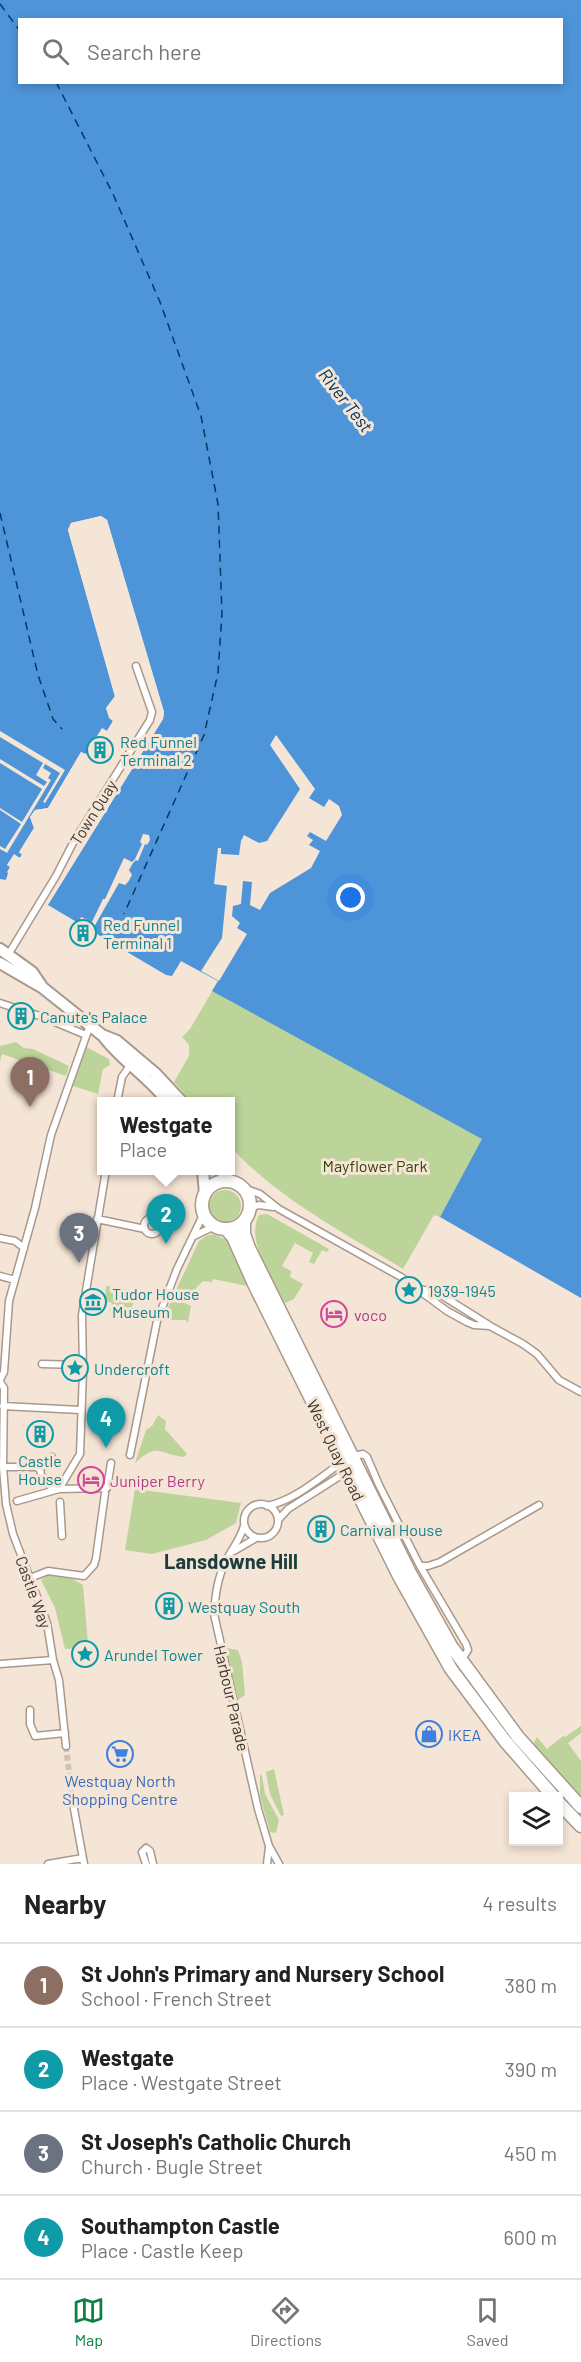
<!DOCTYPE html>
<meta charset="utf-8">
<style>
body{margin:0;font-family:Barlow,sans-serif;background:#f2f2f2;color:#222}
.controls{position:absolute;right:18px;bottom:18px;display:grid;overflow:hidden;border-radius:0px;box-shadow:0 3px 9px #0003}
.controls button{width:54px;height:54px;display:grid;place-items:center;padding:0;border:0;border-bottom:2px solid #e0e0e0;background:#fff;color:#222;font:30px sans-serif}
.you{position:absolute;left:351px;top:898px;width:21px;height:21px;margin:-15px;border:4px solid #fff;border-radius:50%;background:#1a73e8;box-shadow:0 0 0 9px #1a73e833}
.badge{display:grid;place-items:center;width:39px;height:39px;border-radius:50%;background:#0b8043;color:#fff;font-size:20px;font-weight:700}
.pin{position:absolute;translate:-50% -50px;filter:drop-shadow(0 2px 3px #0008)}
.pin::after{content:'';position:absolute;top:32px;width:21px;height:18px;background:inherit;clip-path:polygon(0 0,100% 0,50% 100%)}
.popup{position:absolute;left:97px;top:1097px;width:138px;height:78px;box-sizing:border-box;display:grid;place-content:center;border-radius:0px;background:#fff;filter:drop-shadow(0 2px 4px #0005);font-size:20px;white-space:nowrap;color:#767676}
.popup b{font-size:22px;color:#222}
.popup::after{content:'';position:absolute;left:50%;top:100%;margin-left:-12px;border:12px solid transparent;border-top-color:#fff}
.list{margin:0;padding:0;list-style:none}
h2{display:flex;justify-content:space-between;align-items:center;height:78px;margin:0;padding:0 24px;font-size:26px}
h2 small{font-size:20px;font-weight:400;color:#767676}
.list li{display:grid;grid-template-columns:39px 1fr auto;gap:18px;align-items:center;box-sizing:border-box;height:84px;padding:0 24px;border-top:2px solid #e0e0e0}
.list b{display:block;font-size:22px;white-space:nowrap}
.list p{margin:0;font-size:20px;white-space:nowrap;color:#767676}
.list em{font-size:20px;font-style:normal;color:#767676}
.icon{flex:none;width:33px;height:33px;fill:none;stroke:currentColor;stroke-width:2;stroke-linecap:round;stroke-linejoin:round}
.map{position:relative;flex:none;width:581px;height:1864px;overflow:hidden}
.search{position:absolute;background:#fff;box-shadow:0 3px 9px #0003;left:18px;right:18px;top:18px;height:66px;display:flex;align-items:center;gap:15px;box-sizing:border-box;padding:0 21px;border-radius:0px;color:#767676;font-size:22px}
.sheet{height:414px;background:#fff}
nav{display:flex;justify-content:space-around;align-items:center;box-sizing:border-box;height:84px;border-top:2px solid #e0e0e0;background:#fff;font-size:16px;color:#767676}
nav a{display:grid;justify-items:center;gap:3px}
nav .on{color:#0b8043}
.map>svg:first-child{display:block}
.green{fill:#bcd49a}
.water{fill:#4e94d8;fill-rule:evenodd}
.pier{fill:#f5e5d6}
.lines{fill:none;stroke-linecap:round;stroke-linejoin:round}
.ferry{stroke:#023965;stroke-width:1.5;stroke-dasharray:8 6;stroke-linecap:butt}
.street-tunnel{stroke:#d0c2b5;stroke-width:6;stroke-dasharray:6 3;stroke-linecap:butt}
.street-casing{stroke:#a8998c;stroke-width:9}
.primary-casing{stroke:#a8998c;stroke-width:14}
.highway-casing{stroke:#a8998c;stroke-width:15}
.street{stroke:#fff;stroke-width:6}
.primary{stroke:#fff;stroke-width:10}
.highway{stroke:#fff;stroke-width:12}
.labels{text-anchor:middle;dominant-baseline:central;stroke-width:6;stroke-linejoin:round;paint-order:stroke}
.culture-label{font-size:16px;fill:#0d838f;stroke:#f5e5d6;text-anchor:start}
.street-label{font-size:16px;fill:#3d3631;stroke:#f5e5d6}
.park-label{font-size:16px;fill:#314601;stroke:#f5e5d6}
.hotel-label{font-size:16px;fill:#b23c85;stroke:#f5e5d6;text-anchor:start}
.shop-label{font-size:16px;fill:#366cbe;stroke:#f5e5d6;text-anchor:start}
.water-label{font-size:18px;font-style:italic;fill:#023965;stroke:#f5e5d6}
.quarter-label{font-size:20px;font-weight:bold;fill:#1a3d3e;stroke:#f5e5d6}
</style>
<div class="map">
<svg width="581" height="1864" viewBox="0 0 581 1864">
<rect width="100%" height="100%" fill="#f5e5d6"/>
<path class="green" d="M199,922L483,1139L440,1217L434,1215L403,1269C343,1232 278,1199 231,1147V1102L191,1101L174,1082L189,1056V1045L182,1037L190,1029L218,981L181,961Z
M16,1042L24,1048L33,1049L69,1066L66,1076L2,1054L0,1061V1046Z
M86,1047L109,1059L110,1065L103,1069L98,1094L73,1086Z
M209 1206a16 16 0 1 1 32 0a16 16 0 1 1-32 0Z
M267,1214L329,1249L327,1252L322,1250L314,1264L309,1262L313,1253L295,1243L282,1266L291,1271L290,1277L303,1284L294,1299L285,1303C273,1279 245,1241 259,1215Z
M214,1234L228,1241L247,1286L213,1279L212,1282L203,1281L193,1291L186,1290L181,1301L191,1306L188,1323L186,1320H162L199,1241L206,1236Z
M106,1286L137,1291L131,1310L120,1313L110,1311L112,1303L105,1301Z
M158,1415L166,1421L165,1429L187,1454L184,1457C157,1454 159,1442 135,1463L146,1430L152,1426Z
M135,1489L241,1503L236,1523L206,1540L152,1554L125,1550Z
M48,1575L73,1579L83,1585L88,1644L85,1647L65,1649L55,1608L41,1580Z
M226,1648L238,1650L242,1662L245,1695L238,1700Z
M581,1726V1733L568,1743L581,1761V1798L535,1747L534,1742L537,1737L547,1749L563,1736L565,1737Z
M274,1769L284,1815L281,1816L270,1794L266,1772Z
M260,1774L262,1776L265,1794L279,1820L276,1833L270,1832L260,1796Z"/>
<path class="water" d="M0,0H581V1298L440,1217L482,1139L212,991L218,981L181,961L172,976L166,975L48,905L163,719L164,712L107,520L101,516L71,523L68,530L115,697L106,708L113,721L107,731L102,729L86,755L81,752L48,808L35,810L30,817L34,828L19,852L22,854L20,858L14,855L7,865L10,866L6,880L0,879ZM20,20H562V82H20Z"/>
<path class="pier" d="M101,516L107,520L164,712L163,719L50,901L47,900L160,718L161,712L105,522L100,519L73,526L71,530L118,696L109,709L116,721L109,734L103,733L88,757L82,756L50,810L37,813L34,818L37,830L23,852L25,855L22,860L15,859L11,864L12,874L9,882L6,880L9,874L7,872L10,867L7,865L14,854L20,858L22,854L19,853L34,828L30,817L35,810L48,808L81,752L86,754L102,728L107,731L113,721L109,718L106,708L115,696L68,530L71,523Z
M0,731L65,770L45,803L43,802L60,773L45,764L43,768L51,773L48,778L51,780L7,853L0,849V846L5,849L21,824L0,810V808L22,822L42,789L0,763V759L44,786L47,782L36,775L43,763L0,737Z
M276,735L315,789L309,798L324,807L329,799L339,806L342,815L326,841L310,832L307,836L313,840L309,845L320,851L311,868L270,893L260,910L250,905L252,882L243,881L241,904L233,906L232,916L240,923L237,928L247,934L219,981L201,971L222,938L227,886L214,884L218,848H221V854L239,855L241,841L244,835L259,843L267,841L300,789L270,745Z
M143,834L149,835L150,840L147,845L145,844L138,861L136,860L133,863L129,870L132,875L128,882L125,885L119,883L94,927L80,920L81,917L92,922L103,899H105L124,858L132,862L135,859L142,844L140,842Z"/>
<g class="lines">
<path class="ferry" d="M0,4L20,31
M56,82L113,194L160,302L201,416L218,504L222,613L218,673L204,735L124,914
M0,513L38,675L53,719L62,729"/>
<path class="street-tunnel" d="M66,1746L72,1798"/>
<defs>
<path id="street" d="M8,955L56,876L73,843L150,720L152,712L136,666
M0,1003L43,1017L86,1035
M117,1102L122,1077L131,1064
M243,1188L260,1194L279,1209L401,1277L447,1311L467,1322L474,1325L490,1326L523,1344L537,1354L559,1380L581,1392
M250,1208L259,1205L273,1207
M144 1226a8 8 0 1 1 16 0a8 8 0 1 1-16 0Z
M97,1219L145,1229
M194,1236L215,1226
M0,1238L15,1241L24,1248
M0,1276L15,1280
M419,1289L438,1293L489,1325
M42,1364L82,1365
M0,1380L4,1372L9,1301L35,1208L51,1135L90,1025
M0,1382L4,1388L3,1467L6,1504L13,1534L47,1623L53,1660L59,1680L66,1746
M3,1406L80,1410
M130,1455L157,1321L177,1269L204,1213
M353,1456L363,1454L367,1457L379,1485L420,1566L466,1644L468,1650L461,1661
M3,1467H36L40,1469L41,1475L53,1490
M40,1469L52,1457
M59,1489L80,1454L83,1371L82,1315L106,1170
M17,1501L59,1489L107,1488L111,1463
M60,1502L62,1536
M244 1521a17 17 0 1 1 34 0a17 17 0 1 1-34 0Z
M267,1506C296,1500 320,1477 344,1461
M278,1520L288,1509L348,1471
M244,1526C240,1540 231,1550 225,1563C217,1579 215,1596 214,1614L258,1809L269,1846L279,1864
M234,1551L256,1538
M420,1566H428L440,1562L539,1505
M30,1578L48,1571L84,1576L94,1565L96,1558L105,1493
M0,1664L53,1660
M30,1710V1724L35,1736L65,1733
M72,1798L84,1864
M48,1864L83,1858
M146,1864L142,1852L146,1848L150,1851L153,1864
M267,1864L269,1847"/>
<path id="primary" d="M0,949L32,972L41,985
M0,963L43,988L102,1035L117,1041L155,1073L182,1102
M104,1037C122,1061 149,1077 168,1102
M203,1170L205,1194
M220,1170L231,1182"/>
<path id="highway" d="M202 1205a24 24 0 1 1 48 0a24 24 0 1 1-48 0Z
M244,1221V1234L249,1248L410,1573L451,1646L518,1737L581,1807
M226,1229L233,1237L254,1284L399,1576L451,1669L505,1741L553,1796
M558,1802L581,1826"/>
</defs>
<use href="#street" class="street-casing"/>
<use href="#primary" class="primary-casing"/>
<use href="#highway" class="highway-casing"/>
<use href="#street" class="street"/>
<use href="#primary" class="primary"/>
<use href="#highway" class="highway"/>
</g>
<defs>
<symbol id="building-ring" viewBox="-11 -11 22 22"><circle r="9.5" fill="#f5e5d6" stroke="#0f9aa8" stroke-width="1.5"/><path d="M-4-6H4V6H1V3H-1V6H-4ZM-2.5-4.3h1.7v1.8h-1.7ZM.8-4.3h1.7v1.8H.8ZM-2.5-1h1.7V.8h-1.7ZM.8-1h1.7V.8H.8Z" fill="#0f9aa8"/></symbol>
<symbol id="sight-ring" viewBox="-11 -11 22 22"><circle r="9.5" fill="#f5e5d6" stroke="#0f9aa8" stroke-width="1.5"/><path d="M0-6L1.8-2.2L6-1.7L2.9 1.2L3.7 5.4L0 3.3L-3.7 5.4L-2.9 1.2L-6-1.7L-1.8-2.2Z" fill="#0f9aa8"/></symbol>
<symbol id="museum-ring" viewBox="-11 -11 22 22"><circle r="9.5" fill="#f5e5d6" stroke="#0f9aa8" stroke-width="1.5"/><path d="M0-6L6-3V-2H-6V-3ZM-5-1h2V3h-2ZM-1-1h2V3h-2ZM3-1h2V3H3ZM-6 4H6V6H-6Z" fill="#0f9aa8"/></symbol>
<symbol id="hotel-ring" viewBox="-11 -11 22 22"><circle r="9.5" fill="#f5e5d6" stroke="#d1479c" stroke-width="1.5"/><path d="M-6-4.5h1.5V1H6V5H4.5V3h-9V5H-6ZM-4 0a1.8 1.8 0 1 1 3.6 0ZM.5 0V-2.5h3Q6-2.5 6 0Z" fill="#d1479c"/></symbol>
<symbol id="shop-ring" viewBox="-11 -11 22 22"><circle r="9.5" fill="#f5e5d6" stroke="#3f7fe0" stroke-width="1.5"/><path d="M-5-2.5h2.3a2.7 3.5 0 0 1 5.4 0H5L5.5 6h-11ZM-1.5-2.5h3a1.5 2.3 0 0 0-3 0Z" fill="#3f7fe0"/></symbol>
<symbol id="supermarket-ring" viewBox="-11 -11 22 22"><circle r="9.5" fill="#f5e5d6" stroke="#3f7fe0" stroke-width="1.5"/><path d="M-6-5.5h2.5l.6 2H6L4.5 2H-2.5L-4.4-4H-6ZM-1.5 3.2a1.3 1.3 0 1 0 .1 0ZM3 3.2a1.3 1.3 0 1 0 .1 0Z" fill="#3f7fe0"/></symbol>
</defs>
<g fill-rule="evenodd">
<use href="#building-ring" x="85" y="735" width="30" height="30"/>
<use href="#building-ring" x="68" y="918" width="30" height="30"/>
<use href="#building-ring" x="6" y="1001" width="30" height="30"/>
<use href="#sight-ring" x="394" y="1275" width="30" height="30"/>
<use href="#museum-ring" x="78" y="1287" width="30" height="30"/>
<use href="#hotel-ring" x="319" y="1299" width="30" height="30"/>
<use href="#sight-ring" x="60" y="1353" width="30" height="30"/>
<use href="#building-ring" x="25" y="1419" width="30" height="30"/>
<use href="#hotel-ring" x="76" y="1465" width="30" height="30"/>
<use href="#building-ring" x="306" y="1514" width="30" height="30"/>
<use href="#building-ring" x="154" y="1591" width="30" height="30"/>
<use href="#sight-ring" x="70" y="1639" width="30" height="30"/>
<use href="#shop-ring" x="414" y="1719" width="30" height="30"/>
<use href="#supermarket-ring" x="105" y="1739" width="30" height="30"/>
</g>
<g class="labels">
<g class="culture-label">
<text x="120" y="741">Red Funnel<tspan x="120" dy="18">Terminal 2</tspan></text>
<text x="103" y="924">Red Funnel<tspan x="103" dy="18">Terminal 1</tspan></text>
<text x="40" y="1016">Canute's Palace</text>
<text x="428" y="1290">1939-1945</text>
<text x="112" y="1293">Tudor House<tspan x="112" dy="18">Museum</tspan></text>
<text x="94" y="1368">Undercroft</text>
<text x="40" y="1460" text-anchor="middle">Castle<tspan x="40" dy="18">House</tspan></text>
<text x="340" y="1529">Carnival House</text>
<text x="188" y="1606">Westquay South</text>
<text x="104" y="1654">Arundel Tower</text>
</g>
<g class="street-label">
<text transform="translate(93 812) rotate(-58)">Town Quay</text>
<text transform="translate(336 1450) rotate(64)">West Quay Road</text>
<text transform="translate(34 1592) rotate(70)">Castle Way</text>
<text transform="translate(232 1698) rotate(77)">Harbour Parade</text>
</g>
<g class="park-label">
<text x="375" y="1165">Mayflower Park</text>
</g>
<g class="hotel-label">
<text x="354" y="1314">voco</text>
<text x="110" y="1480">Juniper Berry</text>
</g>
<g class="shop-label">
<text x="448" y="1734">IKEA</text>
<text x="120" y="1780" text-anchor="middle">Westquay North<tspan x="120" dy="18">Shopping Centre</tspan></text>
</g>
<g class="water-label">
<text transform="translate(346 400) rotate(52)">River Test</text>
</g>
<g class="quarter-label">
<text x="231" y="1561">Lansdowne Hill</text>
</g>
</g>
</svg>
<div class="controls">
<button><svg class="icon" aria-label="layers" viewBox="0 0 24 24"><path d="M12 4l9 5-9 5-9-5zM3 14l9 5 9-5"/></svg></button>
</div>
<div class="you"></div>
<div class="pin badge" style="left:30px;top:1107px;background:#8d6e63">1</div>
<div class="pin badge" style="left:166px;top:1244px;background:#0f9aa8">2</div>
<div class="popup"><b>Westgate</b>Place</div>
<div class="pin badge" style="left:79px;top:1263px;background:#6b7280">3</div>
<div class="pin badge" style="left:106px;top:1448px;background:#0f9aa8">4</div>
<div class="search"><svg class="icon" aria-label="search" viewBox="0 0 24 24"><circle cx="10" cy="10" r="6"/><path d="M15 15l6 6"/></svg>Search here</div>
</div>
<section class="sheet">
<h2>Nearby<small>4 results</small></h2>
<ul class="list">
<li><span class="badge" style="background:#8d6e63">1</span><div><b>St John's Primary and Nursery School</b><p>School · French Street</p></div><em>380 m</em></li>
<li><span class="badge" style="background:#0f9aa8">2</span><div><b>Westgate</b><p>Place · Westgate Street</p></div><em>390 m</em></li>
<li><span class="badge" style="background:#6b7280">3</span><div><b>St Joseph's Catholic Church</b><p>Church · Bugle Street</p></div><em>450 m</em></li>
<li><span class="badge" style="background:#0f9aa8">4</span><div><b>Southampton Castle</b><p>Place · Castle Keep</p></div><em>600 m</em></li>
</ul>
</section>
<nav>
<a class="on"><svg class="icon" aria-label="map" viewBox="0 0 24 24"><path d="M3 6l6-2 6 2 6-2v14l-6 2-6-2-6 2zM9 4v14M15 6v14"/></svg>Map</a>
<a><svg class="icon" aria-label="directions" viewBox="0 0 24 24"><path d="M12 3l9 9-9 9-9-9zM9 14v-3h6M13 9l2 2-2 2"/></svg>Directions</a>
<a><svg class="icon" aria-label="saved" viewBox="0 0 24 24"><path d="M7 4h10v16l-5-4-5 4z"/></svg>Saved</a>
</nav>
